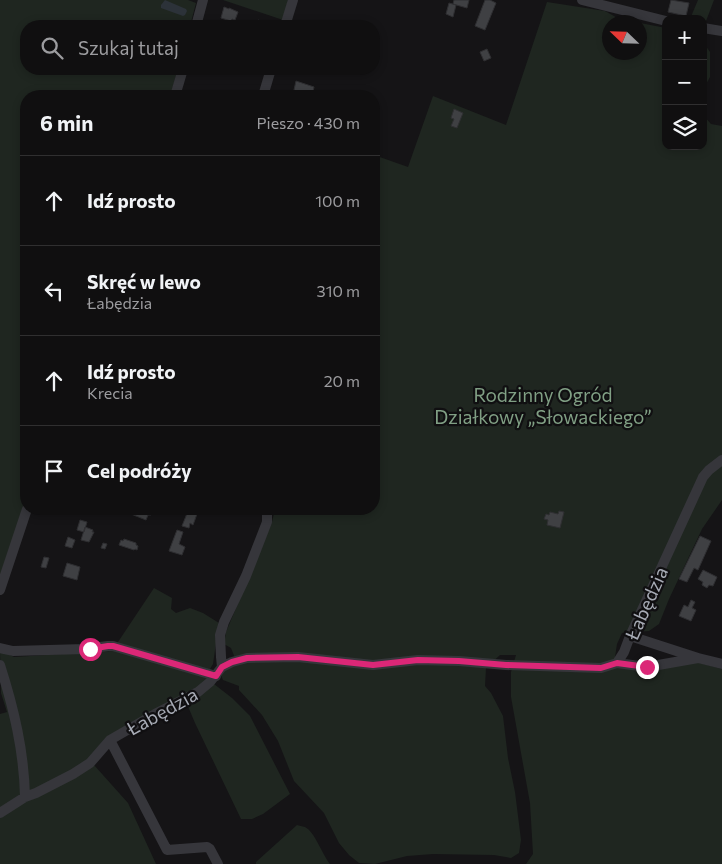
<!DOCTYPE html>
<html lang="pl">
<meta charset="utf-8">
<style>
body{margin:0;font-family:Commissioner,sans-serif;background:#191819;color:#f1f3f6}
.controls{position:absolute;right:15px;top:15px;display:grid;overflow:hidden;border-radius:10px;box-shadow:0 2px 8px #0003}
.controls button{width:45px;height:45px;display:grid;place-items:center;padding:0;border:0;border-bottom:1px solid #302f30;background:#100f10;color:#f1f3f6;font:25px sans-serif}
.compass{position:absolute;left:602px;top:15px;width:45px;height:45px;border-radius:50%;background:#100f10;box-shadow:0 2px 8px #0003;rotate:293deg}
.stop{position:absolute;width:15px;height:15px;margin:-11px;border:4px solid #db2777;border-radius:50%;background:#fff}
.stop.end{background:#db2777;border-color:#fff;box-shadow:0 1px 5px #0008}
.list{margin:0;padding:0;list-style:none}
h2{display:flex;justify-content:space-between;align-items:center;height:65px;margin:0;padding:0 20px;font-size:21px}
h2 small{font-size:16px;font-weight:400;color:#9c9c9f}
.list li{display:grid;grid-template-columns:32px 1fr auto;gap:15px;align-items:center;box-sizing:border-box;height:90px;padding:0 20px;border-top:1px solid #302f30}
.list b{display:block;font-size:19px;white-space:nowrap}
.list p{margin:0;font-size:16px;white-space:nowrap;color:#9c9c9f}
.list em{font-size:16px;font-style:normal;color:#9c9c9f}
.icon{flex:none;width:28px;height:28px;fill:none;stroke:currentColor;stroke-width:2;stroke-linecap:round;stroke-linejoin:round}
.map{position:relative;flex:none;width:722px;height:864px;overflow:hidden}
.search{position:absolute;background:#100f10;box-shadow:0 2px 8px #0003;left:20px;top:20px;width:360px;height:55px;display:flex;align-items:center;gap:12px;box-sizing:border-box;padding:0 18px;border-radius:20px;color:#9c9c9f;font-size:19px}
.panel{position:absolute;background:#100f10;box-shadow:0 2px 8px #0003;left:20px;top:90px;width:360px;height:425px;border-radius:20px}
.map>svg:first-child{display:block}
.green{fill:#1f2620}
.water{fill:#2c3239}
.building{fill:#3f4043;stroke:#2f2f32}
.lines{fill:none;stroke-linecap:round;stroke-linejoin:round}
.minor{stroke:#36363b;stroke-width:10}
.route{stroke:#db2777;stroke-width:6}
.labels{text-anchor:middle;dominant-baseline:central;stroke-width:4.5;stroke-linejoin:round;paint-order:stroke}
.park-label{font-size:19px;fill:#809f84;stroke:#100f11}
.street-label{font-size:19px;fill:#a7abb5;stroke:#100f11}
</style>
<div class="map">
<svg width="722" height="864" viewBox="0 0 722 864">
<rect width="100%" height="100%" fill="#151416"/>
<path class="green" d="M0,0H188L196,3L190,26H26V69H178L170,96H26V500L0,580Z
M223,0H288L283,20Z
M698,0H714L703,29V19H690Z
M547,2L605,11L621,20L634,22H610V52H640V23L666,28V146H703V115L711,124L722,126V500L702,529L669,599L659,624L649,631L622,633L617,644L615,657L622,668L696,662L722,669V864H526L533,854L530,803L511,697V672L516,655H500L486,668L485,686L491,693L503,716L508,758L515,792L521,840L519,853L511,858L494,855L433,854L407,856L375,864L359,863L349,855L339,843L324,813L294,781L278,741L262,715L239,690V686L223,680L220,673L235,658L231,648L224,644L226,632L272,522L275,509H374V155L408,167L433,96L506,125Z
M703,42L710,52V77L703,90Z
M154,588L172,598L171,609L176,613L190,608L203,613L219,623L213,664L205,677L232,698L250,716L290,794L263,814L252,819H241L195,723L184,697L125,728L94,765L128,803L156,864H0V714L7,712L1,693L0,650L14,657L112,651Z
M297,825C299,826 302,826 305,827C315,832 322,854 330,864H256V862Z"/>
<path class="water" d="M165,0L186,9L187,11L185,15L183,16L161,8V5Z"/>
<path class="building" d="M454,0H469L467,8L453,4Z
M485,0H490L496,3L485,30L475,26Z
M671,0L689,3L686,16L668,12Z
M449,3L456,5L453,17L446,14Z
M224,7L229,9V8L238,12L235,20L232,19L231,21L221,18Z
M258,20L270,24L269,26H256Z
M487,49L491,58L484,61L480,52Z
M296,81L314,87L312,96H293L295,90H294Z
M454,109L463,113L457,128L451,126L454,119L451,118Z
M130,509H150L149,511L152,512L151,515H148L146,520L131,514L132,510Z
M188,511L197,514L193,525L190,523L189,528L182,526Z
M559,511L564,512L560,528L547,525L548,520L544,519L546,514L549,515L550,512L558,514Z
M80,520L87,522L84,532L77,530Z
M85,527L93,530L92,532H94L89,542L81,540Z
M177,530L183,532L179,544L185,547L182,555L169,551Z
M700,536L711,541L698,570L694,568L687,582L679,579Z
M68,537L75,540L72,548L65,546Z
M124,539L136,543V545L138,546L137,550L135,549L134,550L119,545L121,540L123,541Z
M103,543L107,544L105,549L101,548Z
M44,557L49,558L46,568L41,567Z
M67,563L80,567L77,580L63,576Z
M703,570L717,577L713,586L709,585L707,588L702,585L703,582L698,579Z
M691,600L695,602L692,608L696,610L691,621L679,616L684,605L688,607Z"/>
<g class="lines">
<path class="minor" d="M582,0L666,21
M196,26L203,0
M285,26L293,0
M703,28L722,31
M175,96L183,69
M263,96L271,69
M0,590L27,509
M0,648L13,651L85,649L108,646H113L216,676
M698,658L722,664
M617,663L647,667L698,658L630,636
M0,665C14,709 24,751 25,797
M222,667L221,657L220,635L224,622L246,576L267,522V513L263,509
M110,740L167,850L207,847L210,849L218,864
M0,813L25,797L36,793L73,774L90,763L110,740L155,714L198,692L210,682L222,667L232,662L247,658L298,657L373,665L418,660L459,661L506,665L601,668L617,663L624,652L630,636L703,477L709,470L722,460"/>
</g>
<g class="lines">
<path class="route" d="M90,649L108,646H113L216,676L222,667L232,662L247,658L298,657L373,665L418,660L459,661L506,665L601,668L617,663L647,667"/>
</g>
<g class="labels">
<g class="park-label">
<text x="543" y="394">Rodzinny Ogród<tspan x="543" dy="22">Działkowy „Słowackiego”</tspan></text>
</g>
<g class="street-label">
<text transform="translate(646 603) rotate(-66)">Łabędzia</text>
<text transform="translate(162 711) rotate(-29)">Łabędzia</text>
</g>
</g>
</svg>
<div class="controls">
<button>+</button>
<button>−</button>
<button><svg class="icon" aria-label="layers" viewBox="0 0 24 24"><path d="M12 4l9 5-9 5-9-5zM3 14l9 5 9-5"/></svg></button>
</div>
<svg class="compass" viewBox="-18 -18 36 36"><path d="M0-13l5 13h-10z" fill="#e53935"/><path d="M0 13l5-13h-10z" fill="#9c9c9f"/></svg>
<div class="stop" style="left:90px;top:649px"></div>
<div class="stop end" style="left:647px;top:667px"></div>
<div class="search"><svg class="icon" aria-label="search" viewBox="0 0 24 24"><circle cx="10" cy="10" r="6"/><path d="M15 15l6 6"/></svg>Szukaj tutaj</div>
<section class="panel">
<h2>6 min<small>Pieszo · 430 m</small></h2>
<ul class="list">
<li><svg class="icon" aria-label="ahead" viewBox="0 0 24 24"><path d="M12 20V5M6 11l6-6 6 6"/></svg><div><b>Idź prosto</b></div><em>100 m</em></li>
<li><svg class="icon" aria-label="left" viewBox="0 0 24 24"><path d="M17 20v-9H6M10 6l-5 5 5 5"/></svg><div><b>Skręć w lewo</b><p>Łabędzia</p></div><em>310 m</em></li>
<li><svg class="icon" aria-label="ahead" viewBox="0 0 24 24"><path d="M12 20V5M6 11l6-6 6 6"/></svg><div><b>Idź prosto</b><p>Krecia</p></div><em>20 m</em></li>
<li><svg class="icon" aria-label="arrive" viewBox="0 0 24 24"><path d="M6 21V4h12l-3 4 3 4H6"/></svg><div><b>Cel podróży</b></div></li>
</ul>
</section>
</div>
